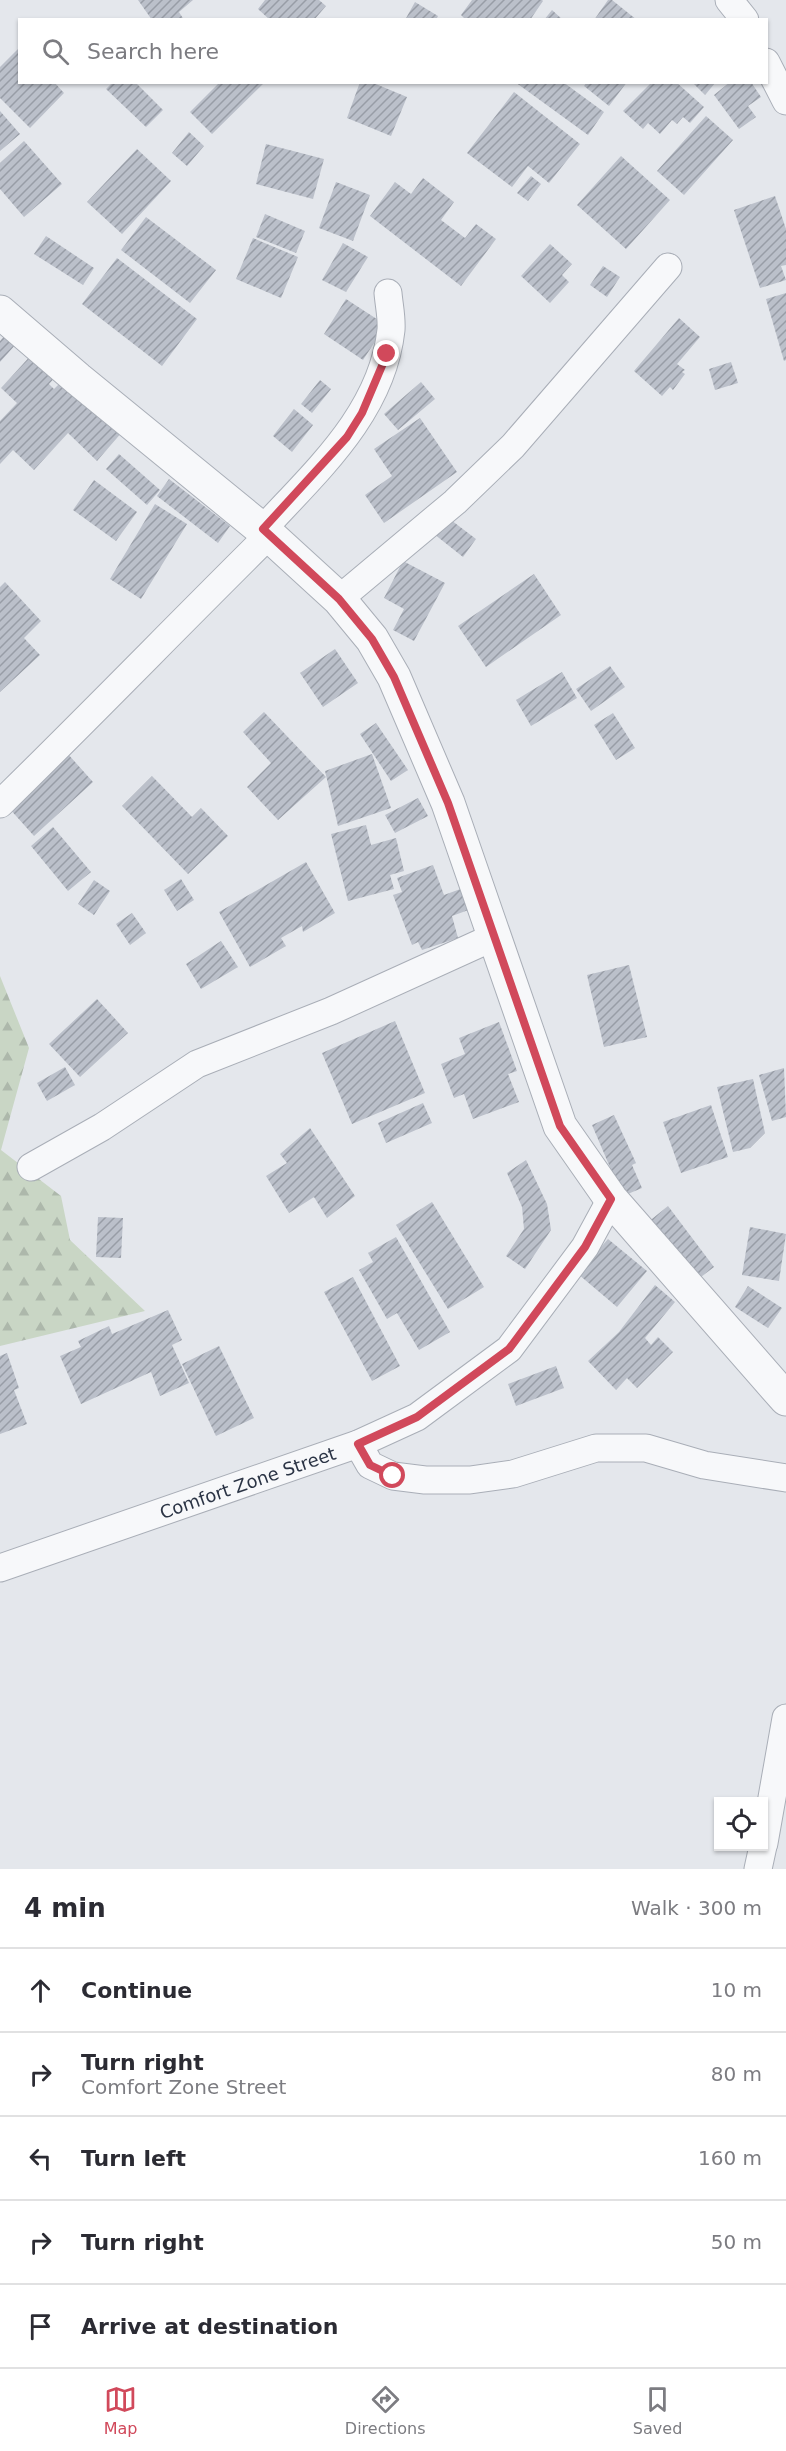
<!DOCTYPE html>
<meta charset="utf-8">
<style>
body{margin:0;font-family:"DejaVu Sans",sans-serif;background:#f2f2f3;color:#2b2b33}
.controls{position:absolute;right:18px;bottom:18px;display:grid;overflow:hidden;border-radius:0px;box-shadow:0 2px 4px #0004}
.controls button{width:54px;height:54px;display:grid;place-items:center;padding:0;border:0;border-bottom:2px solid #e1e1e2;background:#fff;color:#2b2b33;font:30px sans-serif}
.stop{position:absolute;width:18px;height:18px;margin:-14px;border:4px solid #d1495b;border-radius:50%;background:#fff}
.stop.end{background:#d1495b;border-color:#fff;box-shadow:0 2px 6px #0008}
.list{margin:0;padding:0;list-style:none}
h2{display:flex;justify-content:space-between;align-items:center;height:78px;margin:0;padding:0 24px;font-size:26px}
h2 small{font-size:20px;font-weight:400;color:#7c7c81}
.list li{display:grid;grid-template-columns:39px 1fr auto;gap:18px;align-items:center;box-sizing:border-box;height:84px;padding:0 24px;border-top:2px solid #e1e1e2}
.list b{display:block;font-size:22px;white-space:nowrap}
.list p{margin:0;font-size:20px;white-space:nowrap;color:#7c7c81}
.list em{font-size:20px;font-style:normal;color:#7c7c81}
.icon{flex:none;width:33px;height:33px;fill:none;stroke:currentColor;stroke-width:2;stroke-linecap:round;stroke-linejoin:round}
.map{position:relative;flex:none;width:786px;height:1869px;overflow:hidden}
.search{position:absolute;background:#fff;box-shadow:0 2px 4px #0004;left:18px;right:18px;top:18px;height:66px;display:flex;align-items:center;gap:15px;box-sizing:border-box;padding:0 21px;border-radius:0px;color:#7c7c81;font-size:22px}
.sheet{height:498px;background:#fff}
nav{display:flex;justify-content:space-around;align-items:center;box-sizing:border-box;height:84px;border-top:2px solid #e1e1e2;background:#fff;font-size:16px;color:#7c7c81}
nav a{display:grid;justify-items:center;gap:3px}
nav .on{color:#d1495b}
.map>svg:first-child{display:block}
.forest{fill:url(#forest-firs)}
.building{fill:url(#building-hatch)}
.lines{fill:none;stroke-linecap:round;stroke-linejoin:round}
.minor-casing{stroke:#a9aeb7;stroke-width:29}
.tertiary-casing{stroke:#a9aeb7;stroke-width:35}
.minor{stroke:#f7f8fa;stroke-width:27}
.tertiary{stroke:#f7f8fa;stroke-width:33}
.route{stroke:#d1495b;stroke-width:8}
.labels{text-anchor:middle;dominant-baseline:central;stroke-width:4.5;stroke-linejoin:round;paint-order:stroke}
.street-label{font-size:18px;fill:#2b3445;stroke:#f4f6f9}
</style>
<div class="map">
<svg width="786" height="1869" viewBox="0 0 786 1869">
<defs>
<pattern id="forest-firs" width="22" height="20" patternUnits="userSpaceOnUse" patternTransform="scale(1.5)"><rect width="22" height="20" fill="#c9d6c5"/><path d="M5 1l3.5 6h-7zM16 11l3.5 6h-7z" fill="#adb8ab"/></pattern>
<pattern id="building-hatch" width="6" height="6" patternUnits="userSpaceOnUse" patternTransform="scale(1.5)"><rect width="6" height="6" fill="#bbc0ca"/><path d="M-1 1l2-2M0 6l6-6M5 7l2-2" fill="none" stroke="#989da6"/></pattern>
</defs>
<rect width="100%" height="100%" fill="#e4e7ec"/>
<path class="forest" d="M0,976L29,1048L1,1150L61,1196L70,1240L145,1311L0,1346Z"/>
<path class="building" d="M138,0H193L179,12L184,20H152Z
M265,0H319L326,6L314,20H270L258,9Z
M472,0H542L543,1L530,20H466L461,15Z
M608,0H612L637,20H594Z
M415,2L438,16L436,20H405Z
M552,10L563,20H544Z
M20,47V82H54L64,93L30,128L0,98V67Z
M113,82H135L163,110L146,127L106,89Z
M220,82H265L212,134L190,112Z
M360,82H371L407,97L391,136L347,118Z
M515,82H563L604,112L588,135Z
M587,82H627L609,106L584,86Z
M652,82H676L704,107L690,123L683,117L677,124L672,120L660,134L648,123L643,129L623,111Z
M692,82H716L705,95Z
M730,82H751L761,97L748,106L756,117L739,129L714,95Z
M514,92L580,144L549,183L528,166L512,187L467,153Z
M0,111L20,134L0,151Z
M706,116L733,140L684,195L657,171Z
M189,132L204,146L187,166L172,153Z
M24,141L62,184L24,217L0,189V163Z
M266,144L324,159L313,199L256,184Z
M137,149L171,181L122,234L87,202Z
M621,156L670,200L626,249L577,205Z
M531,176L541,184L528,201L517,193Z
M423,178L454,202L441,220L465,238L476,224L496,239L461,286L370,216L395,182L411,194Z
M336,182L370,195L353,241L319,228Z
M775,196L786,229V265L781,266L786,280L760,288L734,210Z
M265,214L305,231L296,253L256,237Z
M146,217L216,270L190,303L121,250Z
M46,236L94,268L83,285L34,254Z
M253,238L298,257L281,298L236,279Z
M343,243L368,257L346,292L322,280Z
M550,244L572,264L562,275L569,282L550,303L521,276Z
M117,258L197,319L162,366L82,304Z
M603,266L620,277L607,297L590,285Z
M786,293V360L784,361L766,299Z
M346,299L386,325L363,360L324,334Z
M679,318L700,337L677,364L685,370L682,372L685,374L673,390L670,387L662,396L634,371Z
M7,333L17,343L0,362V341Z
M34,352L58,374L49,384L54,389L61,382L123,431L97,461L68,433L34,470L13,450L0,464V421L17,403L1,388Z
M731,362L738,383L715,390L709,369Z
M320,380L331,389L312,413L301,404Z
M421,382L435,399L398,430L384,414Z
M294,409L313,425L292,452L273,436Z
M420,418L457,472L384,523L365,495L392,476L374,449Z
M119,454L160,490L147,505L106,469Z
M169,479L230,526L218,543L157,496Z
M94,480L137,512L116,541L73,510Z
M155,504L187,524L141,599L110,579Z
M447,517L476,539L463,557L434,534Z
M403,561L445,583L414,641L393,630L404,609L384,598Z
M534,574L561,615L486,667L458,626Z
M5,582L41,621L24,638L40,655L0,692V587Z
M335,649L358,683L323,707L300,673Z
M610,666L625,687L591,711L576,689Z
M562,672L577,698L531,726L516,700Z
M264,712L326,777L278,820L247,787L271,763L243,732Z
M613,713L635,748L616,760L594,725Z
M376,723L408,770L391,781L360,734Z
M67,753L93,782L34,836L8,807Z
M372,754L391,808L338,826L325,771Z
M152,776L192,817L201,808L228,836L188,874L122,806Z
M418,798L428,816L395,833L385,815Z
M366,825L371,845L396,838L404,871L390,875L394,889L348,901L331,834Z
M53,827L91,872L68,891L31,846Z
M306,862L335,913L303,932L302,926L281,938L286,946L250,967L219,912Z
M433,865L444,895L466,887L474,908L452,916L458,938L422,950L418,942L412,945L393,895L402,892L397,878Z
M181,879L194,900L177,911L164,890Z
M94,880L110,891L94,915L78,904Z
M132,913L146,933L130,945L116,924Z
M221,941L238,967L201,989L186,964Z
M629,965L647,1037L604,1047L587,975Z
M97,999L128,1033L80,1077L49,1044Z
M395,1021L425,1093L352,1124L322,1053Z
M499,1022L517,1071L508,1074L519,1102L473,1119L464,1094L454,1098L441,1064L465,1054L459,1038Z
M65,1067L75,1085L47,1101L37,1083Z
M784,1068L786,1117L772,1121L759,1075Z
M753,1079L765,1133L750,1148L733,1152L717,1087Z
M423,1103L432,1123L386,1143L378,1123Z
M711,1105L728,1157L681,1173L663,1122Z
M614,1115L636,1163L632,1165L642,1188L616,1199L605,1175L612,1172L592,1125Z
M310,1128L355,1196L327,1218L314,1197L289,1213L266,1176L287,1163L280,1154Z
M526,1160L547,1204L551,1230L525,1269L506,1256L524,1229L522,1207L507,1173Z
M432,1202L484,1287L448,1309L396,1225Z
M668,1206L714,1267L693,1283L647,1223Z
M98,1217L123,1218L121,1258L96,1257Z
M750,1227L786,1234L779,1281L742,1275Z
M396,1237L450,1332L419,1350L397,1313L387,1319L359,1270L373,1262L368,1253Z
M608,1239L647,1271L617,1307L578,1274Z
M353,1277L400,1366L372,1381L324,1292Z
M655,1285L675,1302L645,1338L651,1345L658,1337L673,1352L637,1388L627,1378L616,1390L588,1361L619,1332Z
M748,1286L782,1308L768,1328L735,1307Z
M168,1310L182,1340L172,1345L189,1383L160,1396L151,1372L81,1404L60,1356L81,1347L78,1341L109,1326L112,1334Z
M219,1346L254,1418L216,1436L182,1364Z
M7,1353L19,1388L14,1390L27,1424L0,1434V1356Z
M556,1366L564,1388L516,1406L508,1384Z"/>
<g class="lines">
<defs>
<g id="minor">
<path d="M729,0L745,20"/>
<path d="M766,62L786,101"/>
<path d="M263,529C316,471 382,413 391,330C392,318 389,305 388,293"/>
<path d="M339,599L455,502L513,446L668,267"/>
<path d="M0,804C91,715 179,624 269,535"/>
<path d="M31,1167L102,1127L197,1064L331,1011L496,936"/>
<path d="M358,1444L370,1465L393,1476L425,1480H470L513,1474L596,1448H646L704,1465L786,1478"/>
<path id="s1" d="M0,1568L358,1444L417,1417L509,1349L585,1247L611,1199"/>
<path d="M764,1843L786,1718"/>
<path d="M758,1869L763,1846"/>
</g>
<path id="tertiary" d="M0,312L78,379L269,535L339,599L372,639L394,677L448,803L560,1126L611,1199L786,1399"/>
</defs>
<use href="#minor" class="minor-casing"/>
<use href="#tertiary" class="tertiary-casing"/>
<use href="#minor" class="minor"/>
<use href="#tertiary" class="tertiary"/>
</g>
<g class="lines">
<path class="route" d="M387,354L362,413L347,437L263,529L339,599L372,639L394,677L448,803L560,1126L611,1199L585,1247L509,1349L417,1417L358,1444L370,1465L393,1476"/>
</g>
<g class="labels">
<g class="street-label">
<text stroke="none"><textPath href="#s1" startOffset="262">Comfort Zone Street</textPath></text>
</g>
</g>
</svg>
<div class="controls">
<button><svg class="icon" aria-label="locate" viewBox="0 0 24 24"><circle cx="12" cy="12" r="6"/><path d="M12 2v4M12 18v4M2 12h4M18 12h4"/></svg></button>
</div>
<div class="stop" style="left:393px;top:1476px"></div>
<div class="stop end" style="left:387px;top:354px"></div>
<div class="search"><svg class="icon" aria-label="search" viewBox="0 0 24 24"><circle cx="10" cy="10" r="6"/><path d="M15 15l6 6"/></svg>Search here</div>
</div>
<section class="sheet">
<h2>4 min<small>Walk · 300 m</small></h2>
<ul class="list">
<li><svg class="icon" aria-label="ahead" viewBox="0 0 24 24"><path d="M12 20V5M6 11l6-6 6 6"/></svg><div><b>Continue</b></div><em>10 m</em></li>
<li><svg class="icon" aria-label="right" viewBox="0 0 24 24"><path d="M7 20v-9h11M14 6l5 5-5 5"/></svg><div><b>Turn right</b><p>Comfort Zone Street</p></div><em>80 m</em></li>
<li><svg class="icon" aria-label="left" viewBox="0 0 24 24"><path d="M17 20v-9H6M10 6l-5 5 5 5"/></svg><div><b>Turn left</b></div><em>160 m</em></li>
<li><svg class="icon" aria-label="right" viewBox="0 0 24 24"><path d="M7 20v-9h11M14 6l5 5-5 5"/></svg><div><b>Turn right</b></div><em>50 m</em></li>
<li><svg class="icon" aria-label="arrive" viewBox="0 0 24 24"><path d="M6 21V4h12l-3 4 3 4H6"/></svg><div><b>Arrive at destination</b></div></li>
</ul>
</section>
<nav>
<a class="on"><svg class="icon" aria-label="map" viewBox="0 0 24 24"><path d="M3 6l6-2 6 2 6-2v14l-6 2-6-2-6 2zM9 4v14M15 6v14"/></svg>Map</a>
<a><svg class="icon" aria-label="directions" viewBox="0 0 24 24"><path d="M12 3l9 9-9 9-9-9zM9 14v-3h6M13 9l2 2-2 2"/></svg>Directions</a>
<a><svg class="icon" aria-label="saved" viewBox="0 0 24 24"><path d="M7 4h10v16l-5-4-5 4z"/></svg>Saved</a>
</nav>
